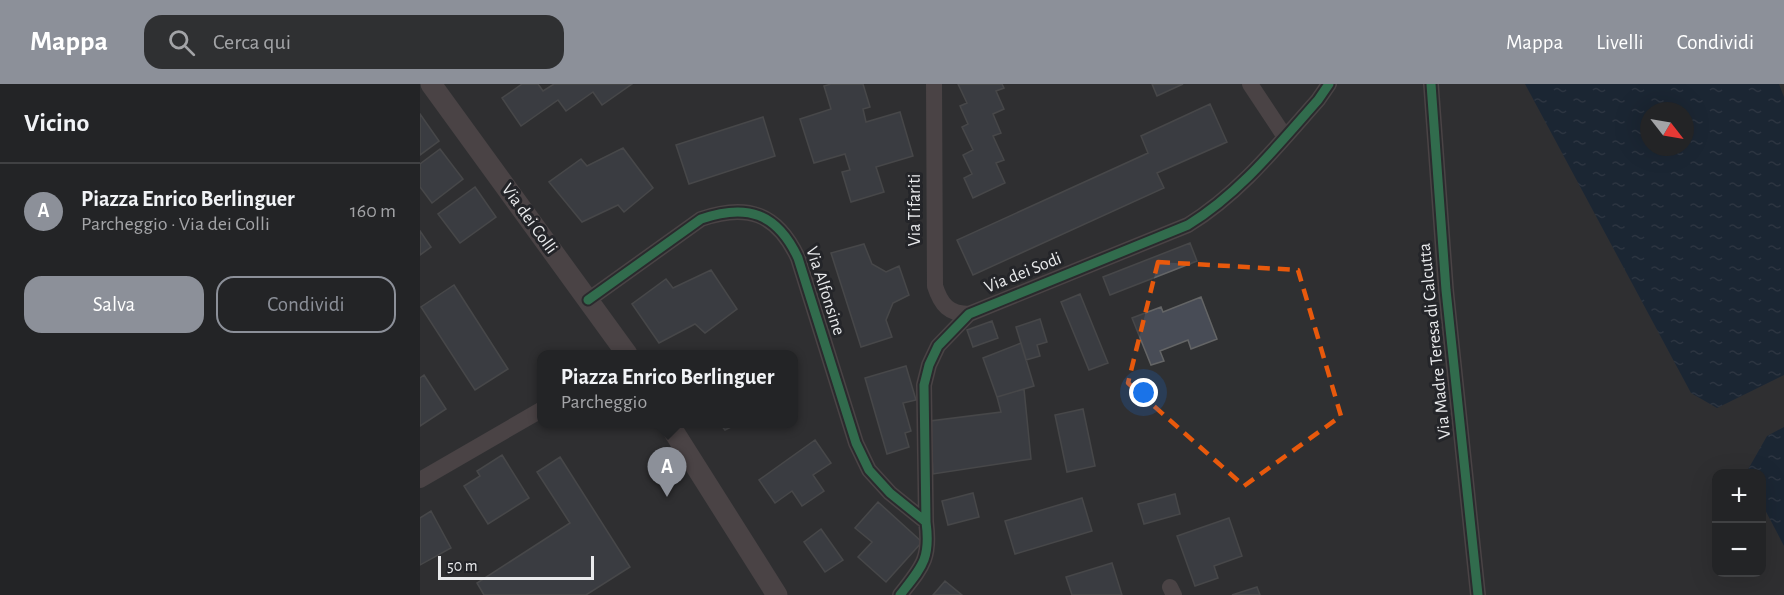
<!DOCTYPE html>
<html lang="it">
<meta charset="utf-8">
<style>
body{margin:0;font-family:"Alegreya Sans",sans-serif;background:#2f3032;color:#f1f3f6}
.controls{position:absolute;right:18px;bottom:18px;display:grid;overflow:hidden;border-radius:12px;box-shadow:0 6px 24px #0002}
.controls button{width:54px;height:54px;display:grid;place-items:center;padding:0;border:0;border-bottom:2px solid #404143;background:#232426;color:#f1f3f6;font:30px sans-serif}
.compass{position:absolute;left:1220px;top:18px;width:54px;height:54px;border-radius:50%;background:#232426;box-shadow:0 6px 24px #0002;rotate:121deg}
.scale{position:absolute;left:18px;bottom:15px;width:156px;box-sizing:border-box;padding-left:6px;border:3px solid #e9eaec;border-top:0;font-size:16px;line-height:21px;white-space:nowrap;color:#e9eaec;-webkit-text-stroke:4px #242529;paint-order:stroke}
.you{position:absolute;left:724px;top:309px;width:21px;height:21px;margin:-15px;border:4px solid #fff;border-radius:50%;background:#1a73e8;box-shadow:0 0 0 9px #1a73e833}
.badge{display:grid;place-items:center;width:39px;height:39px;border-radius:50%;background:#8c9099;color:#fff;font-size:20px;font-weight:700}
.pin{position:absolute;translate:-50% -50px;filter:drop-shadow(0 2px 3px #0008)}
.pin::after{content:'';position:absolute;top:32px;width:21px;height:18px;background:inherit;clip-path:polygon(0 0,100% 0,50% 100%)}
.popup{position:absolute;left:117px;top:266px;width:261px;height:78px;box-sizing:border-box;display:grid;place-content:center;border-radius:12px;background:#232426;filter:drop-shadow(0 2px 4px #0005);font-size:20px;white-space:nowrap;color:#a3a4a7}
.popup b{font-size:22px;color:#f1f3f6}
.popup::after{content:'';position:absolute;left:50%;top:100%;margin-left:-12px;border:12px solid transparent;border-top-color:#232426}
.list{margin:0;padding:0;list-style:none}
h2{display:flex;justify-content:space-between;align-items:center;height:78px;margin:0;padding:0 24px;font-size:26px}
h2 small{font-size:20px;font-weight:400;color:#a3a4a7}
.list li{display:grid;grid-template-columns:39px 1fr auto;gap:18px;align-items:center;box-sizing:border-box;height:96px;padding:0 24px;border-top:2px solid #404143}
.list b{display:block;font-size:22px;white-space:nowrap}
.list p{margin:0;font-size:20px;white-space:nowrap;color:#a3a4a7}
.list em{font-size:20px;font-style:normal;color:#a3a4a7}
.actions{display:flex;gap:12px;padding:18px 24px}
.actions a{flex:1;padding:14px 0;border:2px solid #8c9099;border-radius:18px;text-align:center;font-size:21px;color:#8c9099}
.actions .main{background:#8c9099;color:#fff}
.icon{flex:none;width:33px;height:33px;fill:none;stroke:currentColor;stroke-width:2;stroke-linecap:round;stroke-linejoin:round}
.map{position:relative;flex:none;width:1364px;height:511px;overflow:hidden}
header{display:flex;align-items:center;gap:36px;box-sizing:border-box;height:84px;padding:0 30px;background:#8c9099;color:#fff}
header strong{font-size:28px}
nav{display:flex;gap:33px;margin-inline-start:auto;font-size:21px}
.search{width:420px;height:54px;background:#2f3032;display:flex;align-items:center;gap:15px;box-sizing:border-box;padding:0 21px;border-radius:18px;color:#a3a4a7;font-size:22px}
main{display:flex}
aside{flex:1;background:#232426}
.map>svg:first-child{display:block}
.water{fill:url(#water-ripples);fill-rule:evenodd}
.building{fill:#484c56;stroke:#646566;stroke-width:1.5}
.lines{fill:none;stroke-linecap:round;stroke-linejoin:round}
.minor{stroke:#6a5b5d;stroke-width:16}
.tertiary{stroke:#6a5b5d;stroke-width:21}
.cycleway-casing{stroke:#242529;stroke-width:13}
.cycleway{stroke:#33b770;stroke-width:9}
.marked{fill:none;stroke:#e8590c;stroke-width:4.5;stroke-dasharray:12 8;stroke-linejoin:round}
.labels{text-anchor:middle;dominant-baseline:central;stroke-width:6;stroke-linejoin:round;paint-order:stroke}
.street-label{font-size:18px;fill:#e9eaec;stroke:#242529}
</style>
<header>
<strong>Mappa</strong>
<div class="search"><svg class="icon" aria-label="search" viewBox="0 0 24 24"><circle cx="10" cy="10" r="6"/><path d="M15 15l6 6"/></svg>Cerca qui</div>
<nav><a>Mappa</a><a>Livelli</a><a>Condividi</a></nav>
</header>
<main>
<aside>
<h2>Vicino<small></small></h2>
<ul class="list">
<li><span class="badge">A</span><div><b>Piazza Enrico Berlinguer</b><p>Parcheggio · Via dei Colli</p></div><em>160 m</em></li>
</ul>
<div class="actions"><a class="main">Salva</a><a>Condividi</a></div>
</aside>
<div class="map">
<svg width="1364" height="511" viewBox="0 0 1364 511">
<defs>
<pattern id="water-ripples" width="26" height="14" patternUnits="userSpaceOnUse" patternTransform="scale(1.5)"><rect width="26" height="14" fill="#041b37"/><path d="M2 4q2-2 4 0t4 0M15 11q2-2 4 0t4 0" fill="none" stroke="#293c54"/></pattern>
</defs>
<rect width="100%" height="100%" fill="#2f3032"/>
<path class="water" d="M1105,0H1359L1364,13V291L1297,324L1271,309ZM1229,27H1265V63H1229Z
M1364,343V462L1342,420V390L1326,389L1347,352Z"/>
<path class="building" d="M102,0H118L123,7L134,0H212L182,21L173,8L146,27L138,16L101,42L82,14Z
M411,0H443L450,23L443,25L446,38L480,28L493,72L456,83L464,108L431,118L422,88L430,86L425,70L394,79L380,35L411,25L404,2Z
M538,0H582L584,4L576,7L584,25L573,30L581,49L573,52L584,76L576,79L585,99L553,114L544,94L552,90L543,71L553,66L542,43L548,40L540,22L547,19Z
M732,0H763L737,12Z
M790,20L807,58L737,89L744,104L553,191L537,156L728,69L721,52Z
M0,30L19,57L0,71Z
M343,33L355,72L269,100L256,61Z
M203,64L233,104L204,128L198,121L162,138L129,98L161,75L167,82Z
M20,65L43,95L12,119L0,103V80Z
M55,103L76,133L40,159L18,130Z
M0,147L11,163L0,171Z
M770,159L777,177L690,211L683,193Z
M444,160L452,180L466,188L479,182L489,211L473,219L466,236L472,253L441,263L411,169Z
M291,186L317,225L285,249L275,240L239,259L212,220L246,195L253,204Z
M34,201L88,285L55,306L1,223Z
M660,210L688,279L669,286L641,218Z
M781,213L797,255L771,265L768,256L740,267L744,277L731,281L712,234L741,223L743,228Z
M620,235L627,258L617,261L620,272L606,276L596,243Z
M572,237L578,254L553,263L547,246Z
M601,259L614,302L577,313L563,274Z
M486,282L496,316L483,319L491,347L485,349L489,363L467,370L445,294Z
M4,291L26,325L0,342V294Z
M604,305L611,375L513,390L510,337L581,328L577,313Z
M663,325L675,382L647,388L635,331Z
M300,340H317L305,346Z
M395,356L411,379L393,391L404,407L382,422L372,407L355,419L339,396Z
M82,371L109,414L68,440L44,402L60,392L57,387Z
M140,373L210,483L166,511H64L57,499L150,439L117,388Z
M553,409L559,433L528,441L522,417Z
M755,410L760,430L724,440L718,420Z
M662,414L672,447L595,470L585,437Z
M458,418L502,458L466,498L438,473L452,458L435,444Z
M11,427L31,464L0,481V434Z
M809,434L822,472L794,482L798,494L775,502L757,452Z
M401,445L423,476L405,488L384,458Z
M692,479L702,511H652L646,493Z
M525,497L542,511H513Z
M837,503L840,511H812Z"/>
<g class="lines">
<path class="minor" d="M514,0L515,202C521,221 529,230 549,230
M830,0L865,53
M1011,0L1026,206L1058,511
M168,216L281,135C327,119 357,129 378,174L436,359L449,386L470,409L506,438
M0,396L121,326
M750,503L754,511
M480,511C502,483 511,475 506,438L504,301L509,281L518,262L549,230L768,141C820,109 858,61 898,16L909,0"/>
<path class="tertiary" d="M11,0L207,270
M249,340L357,511"/>
<defs>
<path id="cycleway" d="M1011,0L1026,206L1058,511
M168,216L281,135C327,119 357,129 378,174L436,359L449,386L470,409L506,438
M480,511C502,483 511,475 506,438L504,301L509,281L518,262L549,230L768,141C820,109 858,61 898,16L909,0"/>
</defs>
<use href="#cycleway" class="cycleway-casing"/>
<use href="#cycleway" class="cycleway"/>
</g>
<path d="M0 0H1364V511H0ZM738,178L878,186L921,332L824,402L708,299Z" fill="#2f3032" fill-opacity=".55" fill-rule="evenodd"/>
<path class="marked" d="M738,178L878,186L921,332L824,402L708,299Z"/>
<g class="labels">
<g class="street-label">
<text transform="translate(495 126) rotate(-90)">Via Tifariti</text>
<text transform="translate(109 135) rotate(54)">Via dei Colli</text>
<text transform="translate(603 189) rotate(-22)">Via dei Sodi</text>
<text transform="translate(405 207) rotate(72)">Via Alfonsine</text>
<text transform="translate(1015 257) rotate(-96)">Via Madre Teresa di Calcutta</text>
</g>
</g>
</svg>
<div class="controls">
<button>+</button>
<button>−</button>
</div>
<svg class="compass" viewBox="-18 -18 36 36"><path d="M0-13l5 13h-10z" fill="#e53935"/><path d="M0 13l5-13h-10z" fill="#a3a4a7"/></svg>
<div class="scale">50 m</div>
<div class="you"></div>
<div class="pin badge" style="left:247px;top:413px">A</div>
<div class="popup"><b>Piazza Enrico Berlinguer</b>Parcheggio</div>
</div>
</main>
